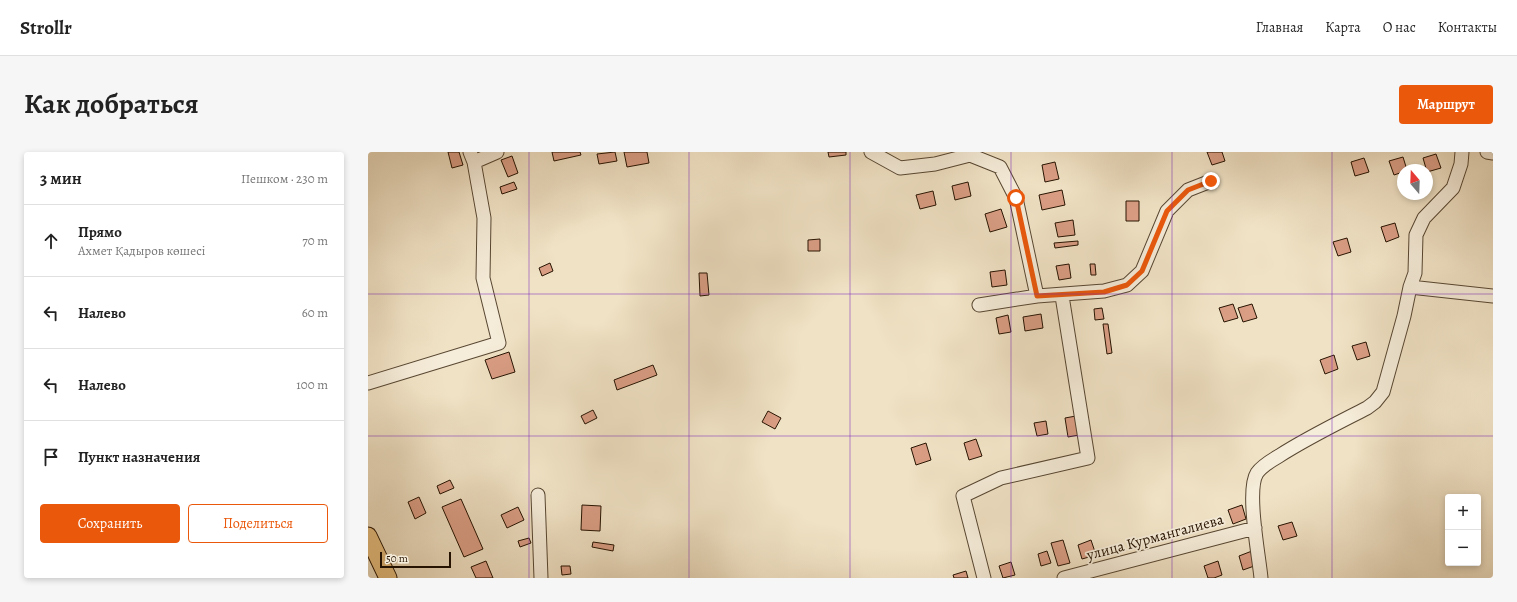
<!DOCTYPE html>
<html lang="ru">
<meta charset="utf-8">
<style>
body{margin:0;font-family:Alegreya,serif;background:#f6f6f6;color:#222}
.controls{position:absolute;right:12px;bottom:12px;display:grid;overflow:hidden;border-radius:4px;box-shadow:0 2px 6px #0003}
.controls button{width:36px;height:36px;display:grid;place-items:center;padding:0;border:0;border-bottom:1px solid #e0e0e0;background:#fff;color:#222;font:20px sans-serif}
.compass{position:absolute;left:1029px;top:12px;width:36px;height:36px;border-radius:50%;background:#fff;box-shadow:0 2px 6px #0003;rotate:341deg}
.scale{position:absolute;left:12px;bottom:10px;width:71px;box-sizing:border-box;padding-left:4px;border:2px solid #261301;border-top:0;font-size:11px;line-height:14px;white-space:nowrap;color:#261301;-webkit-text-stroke:3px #f5ecd9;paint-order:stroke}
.stop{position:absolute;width:12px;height:12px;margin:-9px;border:3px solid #ea580c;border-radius:50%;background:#fff}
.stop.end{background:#ea580c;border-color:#fff;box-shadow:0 1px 4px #0008}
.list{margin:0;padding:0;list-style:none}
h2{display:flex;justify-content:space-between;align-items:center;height:52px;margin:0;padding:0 16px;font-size:17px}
h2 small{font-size:13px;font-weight:400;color:#767676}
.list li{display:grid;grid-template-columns:26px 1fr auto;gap:12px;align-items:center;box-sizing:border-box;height:72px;padding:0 16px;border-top:1px solid #e0e0e0}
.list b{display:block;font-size:15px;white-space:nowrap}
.list p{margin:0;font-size:13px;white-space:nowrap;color:#767676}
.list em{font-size:13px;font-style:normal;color:#767676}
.actions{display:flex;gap:8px;padding:12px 16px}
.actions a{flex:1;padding:9px 0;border:1px solid #ea580c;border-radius:4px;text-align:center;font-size:14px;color:#ea580c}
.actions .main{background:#ea580c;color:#fff}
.icon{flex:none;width:22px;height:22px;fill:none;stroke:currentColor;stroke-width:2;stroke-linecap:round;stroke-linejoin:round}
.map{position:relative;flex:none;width:1125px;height:426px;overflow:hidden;border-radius:4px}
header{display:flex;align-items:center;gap:24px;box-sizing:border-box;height:56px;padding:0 20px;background:#fff;border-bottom:1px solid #e0e0e0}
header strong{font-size:19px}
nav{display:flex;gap:22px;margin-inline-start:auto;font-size:14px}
.intro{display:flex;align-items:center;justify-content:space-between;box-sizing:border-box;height:96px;padding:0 24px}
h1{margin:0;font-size:28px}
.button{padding:10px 18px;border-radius:4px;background:#ea580c;color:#fff;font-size:14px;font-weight:700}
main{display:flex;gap:24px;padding:0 24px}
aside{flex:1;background:#fff;border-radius:4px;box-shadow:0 2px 6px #0003}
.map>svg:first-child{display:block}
.building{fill:#da9e85;stroke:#261301}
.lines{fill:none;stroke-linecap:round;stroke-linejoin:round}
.minor-casing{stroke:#584732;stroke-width:15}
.major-casing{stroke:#261301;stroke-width:19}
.minor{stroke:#f5ecd9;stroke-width:13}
.major{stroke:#e8c182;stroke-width:17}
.route{stroke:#ea580c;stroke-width:5}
.grid{fill:none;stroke:#7b2cbf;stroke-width:1;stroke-opacity:0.55}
.labels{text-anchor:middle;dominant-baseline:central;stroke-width:3.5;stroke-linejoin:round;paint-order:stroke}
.street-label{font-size:15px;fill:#261301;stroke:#f5ecd9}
</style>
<header>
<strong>Strollr</strong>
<nav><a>Главная</a><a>Карта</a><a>О нас</a><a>Контакты</a></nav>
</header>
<div class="intro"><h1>Как добраться</h1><a class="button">Маршрут</a></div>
<main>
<aside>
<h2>3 мин<small>Пешком · 230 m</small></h2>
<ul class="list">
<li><svg class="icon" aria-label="ahead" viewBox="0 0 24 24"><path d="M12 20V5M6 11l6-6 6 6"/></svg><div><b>Прямо</b><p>Ахмет Қадыров көшесі</p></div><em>70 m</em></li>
<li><svg class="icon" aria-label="left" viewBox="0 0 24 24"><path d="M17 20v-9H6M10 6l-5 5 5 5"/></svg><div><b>Налево</b></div><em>60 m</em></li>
<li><svg class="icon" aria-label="left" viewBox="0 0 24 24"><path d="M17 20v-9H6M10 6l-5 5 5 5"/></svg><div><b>Налево</b></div><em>100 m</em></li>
<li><svg class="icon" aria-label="arrive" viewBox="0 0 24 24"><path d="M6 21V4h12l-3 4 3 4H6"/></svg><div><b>Пункт назначения</b></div></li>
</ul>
<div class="actions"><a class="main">Сохранить</a><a>Поделиться</a></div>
</aside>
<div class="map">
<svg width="1125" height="426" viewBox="0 0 1125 426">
<rect width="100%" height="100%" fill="#f0e2c5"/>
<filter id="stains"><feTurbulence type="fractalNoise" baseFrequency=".005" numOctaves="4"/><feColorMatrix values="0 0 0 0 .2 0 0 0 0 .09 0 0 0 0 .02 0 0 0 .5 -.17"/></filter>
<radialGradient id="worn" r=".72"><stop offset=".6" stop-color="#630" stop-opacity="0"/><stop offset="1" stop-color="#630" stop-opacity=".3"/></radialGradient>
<path class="building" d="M80,0H91L95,13L84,16Z
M184,0H212L213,3L186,9Z
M247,0L249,9L231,12L229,2Z
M256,0H279L281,11L259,15Z
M460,0H478V3L461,5Z
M839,0H854L857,9L844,13Z
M1068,2L1073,16L1059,20L1055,6Z
M144,4L150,21L140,25L133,8Z
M1035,5L1039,18H1035V20L1026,23L1021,9Z
M996,6L1001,20L987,24L983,10Z
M687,10L691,27L677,30L674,13Z
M146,30L149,37L134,42L132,35Z
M600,30L603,44L587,48L584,34Z
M694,38L697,53L674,58L671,43Z
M565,39L568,53L552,57L548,43Z
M758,49H771V69H758Z
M633,57L639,75L622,80L617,62Z
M705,68L707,83L690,85L687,71Z
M1027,71L1031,85L1018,90L1013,75Z
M979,86L983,100L970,104L965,90Z
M452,87V99H440V88Z
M710,89V93L687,96L686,91Z
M182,111L185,119L174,124L171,116Z
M701,112L703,126L691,128L688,114Z
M722,112H727L728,123H723Z
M637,118L639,133L624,135L622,120Z
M331,121H339L341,143L332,144Z
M865,152L870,166L856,170L851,156Z
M884,152L889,166L875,170L870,156Z
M734,156L736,167L727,168L726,157Z
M673,162L675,176L657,179L655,165Z
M640,163L643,180L631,182L628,166Z
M735,172H740L744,201L739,202Z
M998,190L1002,204L989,208L984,194Z
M141,200L147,220L124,227L117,208Z
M966,203L970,217L957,222L952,208Z
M285,213L289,223L249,238L246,228Z
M225,258L229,266L217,272L213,264Z
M400,259L413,266L407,277L394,270Z
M708,264L711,283L700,285L697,266Z
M678,269L680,282L669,284L666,271Z
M608,287L614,304L601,308L596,291Z
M558,291L563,308L548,313L543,296Z
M82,328L86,336L72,342L69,334Z
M51,345L58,361L47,367L40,350Z
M93,347L115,397L96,405L74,355Z
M214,353L233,354L232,379L213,378Z
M874,353L878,367L865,372L860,358Z
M150,355L156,368L139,376L133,363Z
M924,370L929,384L915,388L910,374Z
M161,386L163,391L152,395L150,389Z
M695,388L702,411L690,414L683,391Z
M723,388L728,403L714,407L710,393Z
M225,390L246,393L245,399L224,395Z
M679,399L683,411L673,414L670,402Z
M884,399L889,413L875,418L871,404Z
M118,409L125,426H108L103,415Z
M850,409L854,423L846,426H840L836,414Z
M643,410L647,423L635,426L631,414Z
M193,414H202L203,422L194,423Z
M598,419L600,426H586L585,423Z"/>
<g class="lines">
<defs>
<path id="minor" d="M503,0L532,16L567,12L602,3L632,15L648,46L669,144
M1119,0L1125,1
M106,10L129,0
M1042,135L1125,144
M611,153L669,144L736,139L759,133L774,119L799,59L820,38L843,29
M0,231L131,191L115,126L116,66L106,10L102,0
M170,343L173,426
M616,426L595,344L633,326L720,306L694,144
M696,426L887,376
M893,426C891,404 878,338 889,321C894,314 904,308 911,304C939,286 970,271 999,256L1007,250L1015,240L1036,164L1042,135L1047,121L1048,83L1056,66L1085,36L1093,12L1094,0"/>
<path id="major" d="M0,384L20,426"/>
</defs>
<use href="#minor" class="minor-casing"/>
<use href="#major" class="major-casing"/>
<use href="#minor" class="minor"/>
<use href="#major" class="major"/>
</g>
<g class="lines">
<path class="route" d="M648,46L669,144L736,140L759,133L774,119L799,59L820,38L843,29"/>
</g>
<path class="grid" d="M161,0V426M321,0V426M482,0V426M643,0V426M804,0V426M964,0V426M0,142H1125M0,284H1125"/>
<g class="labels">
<g class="street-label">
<text transform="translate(787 385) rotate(-15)">улица Курмангалиева</text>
</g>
</g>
<rect width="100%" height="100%" filter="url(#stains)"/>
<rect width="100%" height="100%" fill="url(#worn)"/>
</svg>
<div class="controls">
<button>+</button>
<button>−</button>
</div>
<svg class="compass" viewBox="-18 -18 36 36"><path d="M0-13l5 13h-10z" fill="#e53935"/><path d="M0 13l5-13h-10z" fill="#767676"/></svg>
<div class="scale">50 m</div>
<div class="stop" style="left:648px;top:46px"></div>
<div class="stop end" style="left:843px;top:29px"></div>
</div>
</main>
